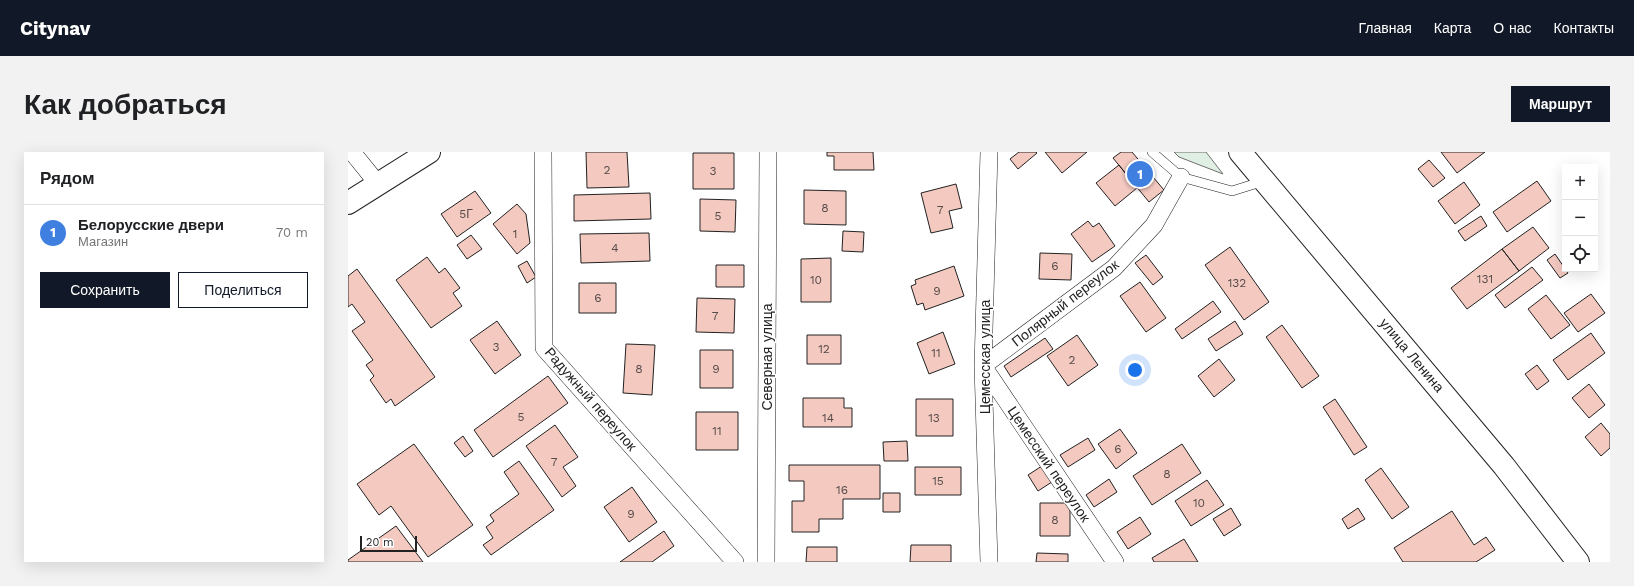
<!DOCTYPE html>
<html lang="ru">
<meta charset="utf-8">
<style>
body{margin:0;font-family:"Work Sans",sans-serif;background:#f2f2f2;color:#202124}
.controls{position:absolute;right:12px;top:12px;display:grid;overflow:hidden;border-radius:0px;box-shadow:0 4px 16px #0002}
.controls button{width:36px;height:36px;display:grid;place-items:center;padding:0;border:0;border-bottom:1px solid #e0e0e0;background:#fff;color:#202124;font:20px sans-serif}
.scale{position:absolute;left:12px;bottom:10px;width:57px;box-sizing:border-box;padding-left:4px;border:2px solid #222;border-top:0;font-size:11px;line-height:14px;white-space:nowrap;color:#222;-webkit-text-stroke:3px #fff;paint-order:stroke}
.you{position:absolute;left:787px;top:218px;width:14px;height:14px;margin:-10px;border:3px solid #fff;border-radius:50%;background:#1a73e8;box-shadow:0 0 0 6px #1a73e833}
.badge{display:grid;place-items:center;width:26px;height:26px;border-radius:50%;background:#111827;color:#fff;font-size:13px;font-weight:700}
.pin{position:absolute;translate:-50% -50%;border:2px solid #fff;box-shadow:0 1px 4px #0006}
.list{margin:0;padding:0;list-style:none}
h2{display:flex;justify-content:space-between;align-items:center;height:52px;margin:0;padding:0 16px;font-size:17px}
h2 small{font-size:13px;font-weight:400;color:#757577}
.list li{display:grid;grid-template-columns:26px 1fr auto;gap:12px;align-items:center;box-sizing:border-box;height:56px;padding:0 16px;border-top:1px solid #e0e0e0}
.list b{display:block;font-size:15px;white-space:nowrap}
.list p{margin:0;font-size:13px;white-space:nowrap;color:#757577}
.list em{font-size:13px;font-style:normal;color:#757577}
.actions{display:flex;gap:8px;padding:12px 16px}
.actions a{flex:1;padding:9px 0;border:1px solid #111827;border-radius:0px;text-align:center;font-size:14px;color:#111827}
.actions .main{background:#111827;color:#fff}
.icon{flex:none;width:22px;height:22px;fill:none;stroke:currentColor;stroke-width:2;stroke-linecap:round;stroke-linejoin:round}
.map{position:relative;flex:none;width:1262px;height:410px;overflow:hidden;border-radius:0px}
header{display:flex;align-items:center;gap:24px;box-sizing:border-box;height:56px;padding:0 20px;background:#111827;color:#fff}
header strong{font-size:19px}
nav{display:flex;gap:22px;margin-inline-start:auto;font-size:14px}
.intro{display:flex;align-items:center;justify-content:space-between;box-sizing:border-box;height:96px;padding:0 24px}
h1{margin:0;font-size:28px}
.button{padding:10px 18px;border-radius:0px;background:#111827;color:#fff;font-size:14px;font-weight:700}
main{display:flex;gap:24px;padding:0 24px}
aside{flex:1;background:#fff;border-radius:0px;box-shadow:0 4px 16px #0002}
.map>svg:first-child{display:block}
.green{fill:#e0efe3;stroke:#6f6f6f}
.building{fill:#f3c9c0;stroke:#222}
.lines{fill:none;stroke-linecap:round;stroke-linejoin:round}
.service-casing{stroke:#222;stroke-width:10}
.minor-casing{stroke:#222;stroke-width:18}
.secondary-casing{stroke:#222;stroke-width:24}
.trunk-casing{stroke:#222;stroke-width:24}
.service{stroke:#fff;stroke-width:9}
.minor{stroke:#fff;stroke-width:17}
.secondary{stroke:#fff;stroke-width:22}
.trunk{stroke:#fff;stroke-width:22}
.labels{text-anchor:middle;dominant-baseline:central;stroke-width:3;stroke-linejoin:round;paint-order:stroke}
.number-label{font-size:12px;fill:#564c4a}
.street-label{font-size:14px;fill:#222;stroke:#fff}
</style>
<header>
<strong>Citynav</strong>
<nav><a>Главная</a><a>Карта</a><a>О нас</a><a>Контакты</a></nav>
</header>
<div class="intro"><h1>Как добраться</h1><a class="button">Маршрут</a></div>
<main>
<aside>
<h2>Рядом<small></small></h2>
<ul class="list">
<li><span class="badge" style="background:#3f7fe0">1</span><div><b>Белорусские двери</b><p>Магазин</p></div><em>70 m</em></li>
</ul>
<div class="actions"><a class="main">Сохранить</a><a>Поделиться</a></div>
</aside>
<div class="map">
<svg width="1262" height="410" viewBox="0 0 1262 410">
<rect width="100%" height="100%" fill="#fff"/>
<path class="green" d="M826,0H858L875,22L831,5Z"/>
<path class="building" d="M238,0H279L281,35L239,36Z
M479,0H525L526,18H486V4H479Z
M671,0H688L689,1L670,17L662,7Z
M697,0H739L714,21Z
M773,0H784L816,38L801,50L765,6Z
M1093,0H1137L1109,21Z
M345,1H386V37H345Z
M1081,8L1097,26L1085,35L1070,17Z
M771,13L789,36L767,54L748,31Z
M1189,29L1203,49L1159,80L1145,60Z
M1116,30L1132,53L1107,72L1090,49Z
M608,32L614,56L601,59L605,76L583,81L573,41Z
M456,38L498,39V73L456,72Z
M127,39L143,61L109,85L93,62Z
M302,41L303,67L226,69V43Z
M352,47L388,48L387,80L352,79Z
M169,52L178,62L182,91L169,102L145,72Z
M1133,64L1139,74L1117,89L1110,79Z
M740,69L745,75L751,71L767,94L744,110L723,82Z
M1185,75L1201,96L1171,119L1154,97Z
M495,79L516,80L515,100L494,99Z
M301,81L302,109L233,111L232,82Z
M123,83L134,97L119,107L109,93Z
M882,95L921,150L896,168L857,113Z
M1154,97L1171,119L1119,157L1103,136Z
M692,101L724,102L723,128L691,127Z
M1207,102L1220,121L1212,126L1199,108Z
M798,103L815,125L805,133L787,111Z
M79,105L91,121L97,116L112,136L105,141L114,154L83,176L48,128Z
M483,106V150H453V107Z
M179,109L188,125L179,131L170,114Z
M368,113H396V135H368Z
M606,114L616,144L577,158L575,151L569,153L563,134L568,132L567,128Z
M1184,115L1195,128L1157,156L1147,143Z
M9,117L87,225L47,254L43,247L38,251L22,228L26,224L18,213L25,208L4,179L17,170L4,152L0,155V124Z
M792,130L818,166L798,180L772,144Z
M231,131H268V161H231Z
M1243,142L1257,161L1230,180L1216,161Z
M1198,143L1222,173L1203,187L1180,157Z
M349,146L387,147L386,181L348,180Z
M865,149L873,160L834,187L827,177Z
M149,169L173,203L147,222L122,188Z
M887,169L895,182L868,199L860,187Z
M934,173L971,224L954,236L918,185Z
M595,180L607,212L581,222L569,191Z
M1243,181L1257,201L1220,228L1205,208Z
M459,183H493V212H459Z
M729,183L750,213L720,234L699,204Z
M697,186L705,197L663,225L656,214Z
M278,192L307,193L304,243L275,241Z
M352,198H385V236H352Z
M871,207L887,228L866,245L850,224Z
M1189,213L1201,229L1189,238L1177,222Z
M200,224L220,251L145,305L126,278Z
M1241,232L1257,253L1241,266L1224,246Z
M455,246H496V256H504V275H455Z
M568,247H605V284H568Z
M987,247L1019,295L1006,303L975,255Z
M348,260H390V298H348Z
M1253,271L1262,282V296L1253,304L1237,285Z
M207,273L230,305L215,315L228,334L214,345L178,294Z
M772,277L789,301L768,317L750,292Z
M115,284L125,299L117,305L106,291Z
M740,286L747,298L720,315L712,303Z
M559,289L560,309H536L535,290Z
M66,292L125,373L80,405L43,354L31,363L9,332Z
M834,292L853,321L804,353L785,324Z
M171,309L206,358L143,403L135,393L145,386L138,375L146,369L142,363L171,342L156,320Z
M697,312L707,328L690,339L680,323Z
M441,313H532V347H495V367H471V380H444V349H456V329H441Z
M567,315H613V343H567Z
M1033,316L1061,355L1044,367L1017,328Z
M761,327L769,340L746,355L738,343Z
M859,328L876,353L843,374L827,349Z
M284,335L309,370L281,390L256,355Z
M535,341H552V360H535Z
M692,351H722V384H692Z
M883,356L893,373L876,384L865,367Z
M1010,356L1017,367L1000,377L994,367Z
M1104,359L1126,393L1138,385L1147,398L1128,410H1055L1046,396Z
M792,365L803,382L780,397L769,380Z
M48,374L75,410H0V408Z
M316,379L326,394L304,410H272Z
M836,387L850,410H806L804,406Z
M563,393H603V410H562Z
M459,395H489V410H458Z
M689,401L720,402V410H688Z"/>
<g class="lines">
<defs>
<path id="service" d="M804,0L833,25L884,39L916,29"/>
<path id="minor" d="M4,0L30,32
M195,0L196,196L387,410
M641,0L635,214L641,410
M418,410L420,0
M767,410L635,214L766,116L806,73L833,25"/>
<path id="secondary" d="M0,51L81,0"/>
<path id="trunk" d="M892,0L1156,314L1230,410"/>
</defs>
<use href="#service" class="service-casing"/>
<use href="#minor" class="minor-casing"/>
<use href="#secondary" class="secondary-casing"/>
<use href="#trunk" class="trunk-casing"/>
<use href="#service" class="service"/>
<use href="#minor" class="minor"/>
<use href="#secondary" class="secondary"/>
<use href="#trunk" class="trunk"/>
</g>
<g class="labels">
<g class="number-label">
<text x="259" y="18">2</text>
<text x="365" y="19">3</text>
<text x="477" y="56">8</text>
<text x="592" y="58">7</text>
<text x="118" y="62">5Г</text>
<text x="370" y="64">5</text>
<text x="167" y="82">1</text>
<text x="267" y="96">4</text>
<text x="707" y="114">6</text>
<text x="1137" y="127">131</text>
<text x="468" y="128">10</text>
<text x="889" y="131">132</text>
<text x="589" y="139">9</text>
<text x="250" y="146">6</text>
<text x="367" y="164">7</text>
<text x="148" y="195">3</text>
<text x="476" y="197">12</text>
<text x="588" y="201">11</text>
<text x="724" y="208">2</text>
<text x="291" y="217">8</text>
<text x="368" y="217">9</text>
<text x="173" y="265">5</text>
<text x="480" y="266">14</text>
<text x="586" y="266">13</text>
<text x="369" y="279">11</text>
<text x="770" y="297">6</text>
<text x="206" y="310">7</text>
<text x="819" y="322">8</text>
<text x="590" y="329">15</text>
<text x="494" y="338">16</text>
<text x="851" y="351">10</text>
<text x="283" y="362">9</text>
<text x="707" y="368">8</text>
</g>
<g class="street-label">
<text transform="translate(717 151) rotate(-38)">Полярный переулок</text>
<text transform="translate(1064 203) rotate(50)">улица Ленина</text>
<text transform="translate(419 205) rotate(-90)">Северная улица</text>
<text transform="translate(637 205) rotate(-90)">Цемесская улица</text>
<text transform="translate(243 247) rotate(49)">Радужный переулок</text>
<text transform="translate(701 312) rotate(56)">Цемесский переулок</text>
</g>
</g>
</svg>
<div class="controls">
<button>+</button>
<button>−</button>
<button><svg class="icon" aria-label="locate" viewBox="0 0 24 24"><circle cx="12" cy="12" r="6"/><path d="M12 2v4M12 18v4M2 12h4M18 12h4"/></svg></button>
</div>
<div class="scale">20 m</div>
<div class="you"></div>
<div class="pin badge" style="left:792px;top:22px;background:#3f7fe0">1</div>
</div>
</main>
